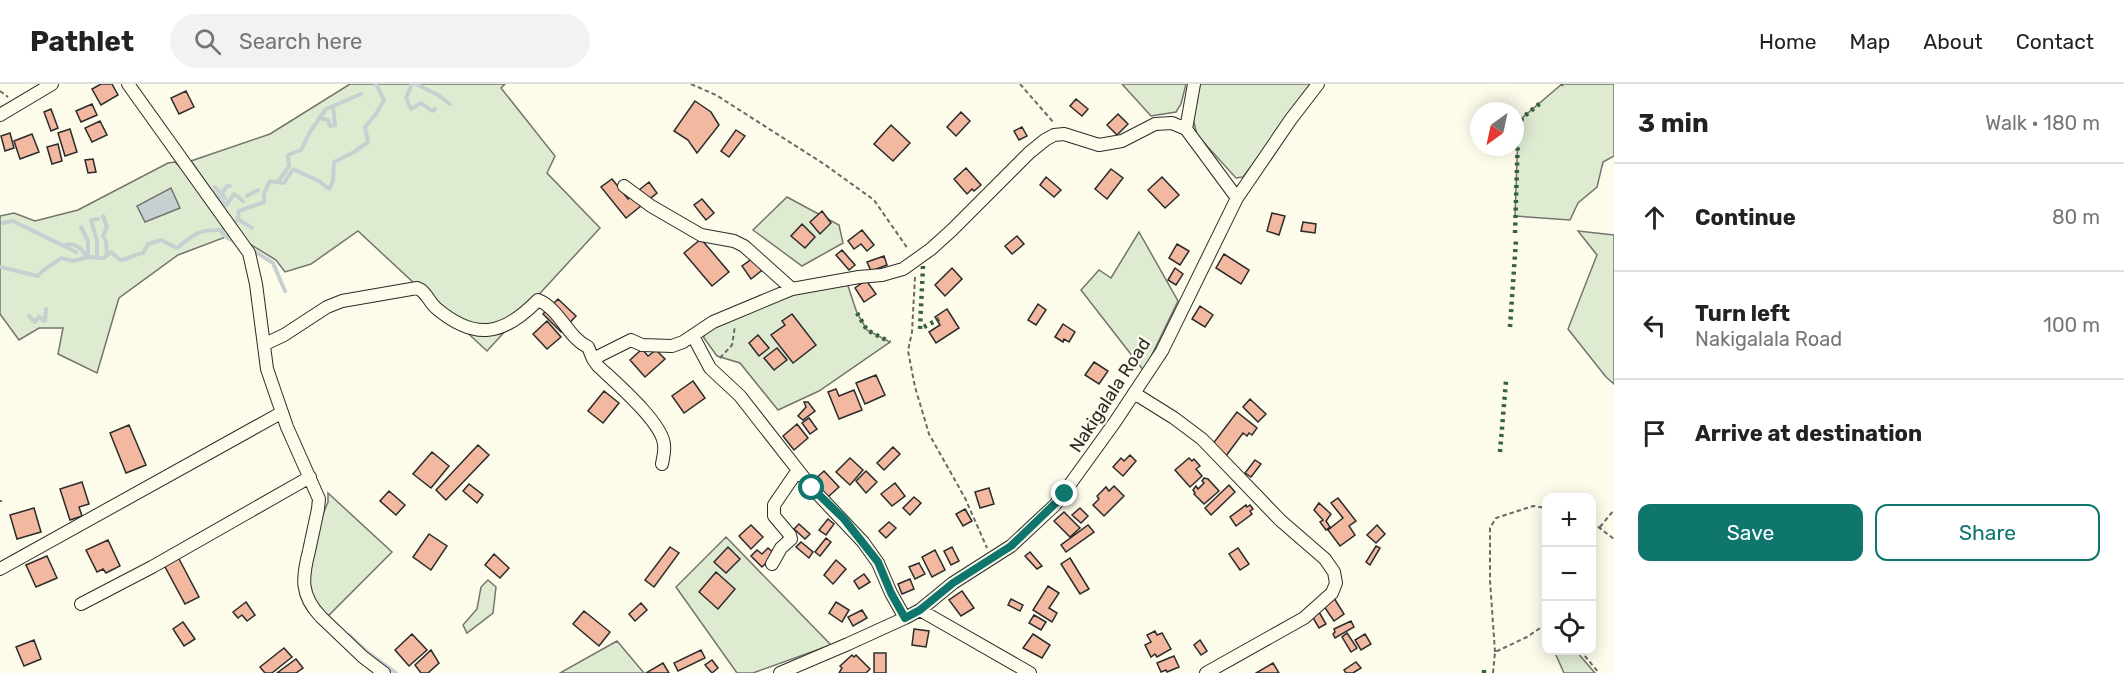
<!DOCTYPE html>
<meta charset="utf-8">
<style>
body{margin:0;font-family:Rubik,sans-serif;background:#f2f2f2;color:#222}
.controls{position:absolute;right:18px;bottom:18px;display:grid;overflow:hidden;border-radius:12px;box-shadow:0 3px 15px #0003}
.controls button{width:54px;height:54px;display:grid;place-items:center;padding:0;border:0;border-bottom:2px solid #e0e0e0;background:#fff;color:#222;font:30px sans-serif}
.compass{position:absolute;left:1470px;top:18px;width:54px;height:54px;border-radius:50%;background:#fff;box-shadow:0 3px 15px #0003;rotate:213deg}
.stop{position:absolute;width:18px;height:18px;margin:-14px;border:4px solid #0f766e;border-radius:50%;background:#fff}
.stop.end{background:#0f766e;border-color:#fff;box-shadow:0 2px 6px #0008}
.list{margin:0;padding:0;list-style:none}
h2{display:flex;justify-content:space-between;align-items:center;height:78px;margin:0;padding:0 24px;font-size:26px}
h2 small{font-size:20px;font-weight:400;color:#767676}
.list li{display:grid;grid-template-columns:39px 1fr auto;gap:18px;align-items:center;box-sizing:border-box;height:108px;padding:0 24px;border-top:2px solid #e0e0e0}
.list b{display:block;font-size:22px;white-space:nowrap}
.list p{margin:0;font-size:20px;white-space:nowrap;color:#767676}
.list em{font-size:20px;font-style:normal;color:#767676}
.actions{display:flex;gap:12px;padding:18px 24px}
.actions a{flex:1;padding:14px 0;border:2px solid #0f766e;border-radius:12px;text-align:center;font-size:21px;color:#0f766e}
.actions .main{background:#0f766e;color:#fff}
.icon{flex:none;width:33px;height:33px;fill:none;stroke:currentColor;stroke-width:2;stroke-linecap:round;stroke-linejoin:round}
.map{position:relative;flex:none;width:1614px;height:589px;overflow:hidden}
header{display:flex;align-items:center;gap:36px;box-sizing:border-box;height:84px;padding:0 30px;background:#fff;border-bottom:2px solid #e0e0e0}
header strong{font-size:28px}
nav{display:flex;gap:33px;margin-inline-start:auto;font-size:21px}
.search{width:420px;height:54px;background:#f2f2f2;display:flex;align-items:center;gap:15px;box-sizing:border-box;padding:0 21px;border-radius:33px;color:#767676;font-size:22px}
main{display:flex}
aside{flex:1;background:#fff}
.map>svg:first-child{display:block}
.green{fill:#deebd1;stroke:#74746e;stroke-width:1.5}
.water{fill:#c7d0d0;stroke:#74746e;stroke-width:1.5}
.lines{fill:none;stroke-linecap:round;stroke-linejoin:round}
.stream{stroke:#c7d0d0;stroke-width:4}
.building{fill:#f2b8a0;stroke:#2b2b2b;stroke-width:1.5}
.street-casing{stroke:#2b2b2b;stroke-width:14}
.path{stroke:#6a6964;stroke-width:2;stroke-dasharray:4.5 3;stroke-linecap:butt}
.street{stroke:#fdfbea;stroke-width:12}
.hedge{stroke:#34623c;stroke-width:4.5;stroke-dasharray:3 4.5;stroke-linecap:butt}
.route{stroke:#0f766e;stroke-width:8}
.labels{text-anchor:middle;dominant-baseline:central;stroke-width:4.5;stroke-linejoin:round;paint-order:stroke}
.street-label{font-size:18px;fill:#2b2b2b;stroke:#fdfbea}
</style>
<header>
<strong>Pathlet</strong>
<div class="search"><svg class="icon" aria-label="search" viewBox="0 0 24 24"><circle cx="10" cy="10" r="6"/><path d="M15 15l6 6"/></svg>Search here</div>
<nav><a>Home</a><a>Map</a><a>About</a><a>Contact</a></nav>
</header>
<main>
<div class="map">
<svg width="1614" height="589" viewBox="0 0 1614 589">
<rect width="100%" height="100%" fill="#fdfbea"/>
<path class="green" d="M350,0H505L501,4L555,72L547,89L600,144L487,267L358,147L311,180L285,188L276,176L248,159L191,77L270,50Z
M1122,0H1186L1181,20L1176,28L1151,32Z
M1196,0H1314L1243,93L1236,94L1197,51L1192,30Z
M1562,0H1614V72L1603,78L1597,103L1578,119L1570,136L1515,132L1518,50L1522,34Z
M175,78L191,94L231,151L178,171L119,214L97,289L58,270L63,244H39L19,256L0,230V132L14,129L35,137L78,126L168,79Z
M787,113L839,141L843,159L802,182L753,146Z
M1578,147L1614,151V300L1606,293L1568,245L1597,171Z
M1139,148L1178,217L1144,287L1081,206L1099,186L1111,194Z
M845,193L857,229L867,246L890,258L819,307L778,326L740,279L717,272L704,254L703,245L745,226Z
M328,409L392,468L326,534L301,500L299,487L328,418Z
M726,453L831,561L753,589H737L676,503Z
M488,496L496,503L493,529L467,549L463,541L477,525L481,503Z
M617,557L644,589H560Z
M1565,566L1576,567L1595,589H1564L1556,571Z"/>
<path class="water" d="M171,104L180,124L145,138L137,122Z"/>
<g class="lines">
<path class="stream" d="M412,0L406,14L411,25L421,19L432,27L435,25
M416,0L438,11L450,20
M319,34L328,36L330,42L335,41L333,22
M278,98L289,82L288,71L301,66L310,48L326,25L361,10
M215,103L225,114
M212,107L226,121L234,110L243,117
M221,110L227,102H230
M247,112L258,106
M103,132L107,143L103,152L106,157L107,171
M238,135L252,144
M3,139L13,137L76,168
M233,141L238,135L239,127L264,118V109L270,97L284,99L293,85L319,97L329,105L333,97L334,78L354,68L368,58L365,43L376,30L384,16L376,0
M81,143L88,157V173
M220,146L226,153L235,158
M64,161C75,158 81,164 87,173
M251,165L273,179L285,207
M97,174V157L91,136L98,135
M0,183L38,192C43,184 53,181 61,174L73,177L88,173L104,174L111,168L120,176C130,175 134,170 143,169L148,160L161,156L177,164C195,150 198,145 223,146
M29,232L35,238L39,233L45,237L46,225
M349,551L366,567L396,589"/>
</g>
<path class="building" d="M101,0H112L118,11L101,21L92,5Z
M186,7L194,23L179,30L171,14Z
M1076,15L1088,25L1082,32L1070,22Z
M695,17L711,28L719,41L697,69L688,56L674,47Z
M92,20L97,31L81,38L76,27Z
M51,25L58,44L51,47L44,28Z
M961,28L970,37L956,52L947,43Z
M1118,30L1128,40L1117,51L1107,41Z
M100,37L107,51L92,58L85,44Z
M891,41L910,59L893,77L874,60Z
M1022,43L1027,52L1019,56L1014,47Z
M70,45L77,68L65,72L58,49Z
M736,46L745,52L729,73L721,67Z
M10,49L14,64L5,67L1,52Z
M32,50L39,68L20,75L14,57Z
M58,60L62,77L52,80L47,63Z
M93,75L96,88L88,89L85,76Z
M966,84L981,101L974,107L972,105L967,110L954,95Z
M1111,85L1123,94L1107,115L1095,105Z
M1046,93L1061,106L1054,113L1040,101Z
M1162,93L1179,111L1165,124L1148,106Z
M612,95L628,115L649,98L657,109L626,134L601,103Z
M702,115L714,129L706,136L694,121Z
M822,127L831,139L820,150L810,138Z
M1272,129L1285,132L1279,151L1267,147Z
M1303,138L1316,140L1315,149L1301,147Z
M802,140L815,153L805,164L791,152Z
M862,146L874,161L867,167L861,160L854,165L848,157Z
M1017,152L1024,160L1012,170L1005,162Z
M701,155L729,188L712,202L684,169Z
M1177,160L1189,167L1180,181L1169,174Z
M842,166L855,181L849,186L836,171Z
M1224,170L1249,186L1241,200L1216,184Z
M756,172L765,184L751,195L742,182Z
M884,172L887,181L871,187L867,178Z
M952,184L962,195L945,212L935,201Z
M1175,184L1183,190L1176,201L1168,196Z
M866,196L876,210L864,218L855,204Z
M558,215L576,232L561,248L543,230Z
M1038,220L1046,226L1036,241L1028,236Z
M1200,222L1213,231L1205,243L1192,235Z
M947,225L959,244L936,259L929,248L940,241L935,233Z
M792,230L816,261L793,279L771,251L785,241L782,237Z
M547,237L561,253L547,265L533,250Z
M1063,240L1075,248L1069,258L1064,255L1063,258L1055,253Z
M758,251L769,264L759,272L749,259Z
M777,264L787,276L774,286L764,274Z
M642,265L648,272L656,266L665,275L645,293L630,276Z
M1094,278L1108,287L1099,300L1085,291Z
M876,291L885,311L865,320L856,299Z
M693,297L705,314L684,329L672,312Z
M836,305L839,312L854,306L862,326L839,335L828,308Z
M604,307L619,319L603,339L588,327Z
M1250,315L1266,330L1258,338L1243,323Z
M804,318H808L815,327L803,336L798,332L806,323Z
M1237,328L1257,344L1252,351L1249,349L1247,352L1243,349L1226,372L1212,361Z
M809,334L817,345L810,350L802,339Z
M797,340L808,354L794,366L783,352Z
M129,341L146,381L126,389L110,349Z
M478,361L489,371L446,416L436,406Z
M893,363L900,370L884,386L877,379Z
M432,368L449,382L431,404L413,390Z
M1130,371L1136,377L1123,392L1113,383L1121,374L1124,377Z
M850,374L863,386L850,401L836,388Z
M1189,374L1192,377L1194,375L1200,382L1196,385L1202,392L1190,403L1175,386Z
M1255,376L1261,380L1251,393L1245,389Z
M824,387L839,403L828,413L813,397Z
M866,387L877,398L866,409L856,397Z
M1204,394L1208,395L1219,407L1204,420L1194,410L1195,409L1193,406L1196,402L1198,405L1204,399L1202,397Z
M82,398L89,420L79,423L82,432L70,436L60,405Z
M895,399L905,412L892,422L881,410Z
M469,400L483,411L477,419L463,407Z
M1229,401L1235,408L1211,431L1205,424Z
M1114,402L1124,412L1104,432L1093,421L1099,415L1097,412L1106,403L1109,407Z
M989,404L994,420L980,424L975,408Z
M389,407L405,421L396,431L380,417Z
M914,413L921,419L910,431L903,424Z
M1338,414L1356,437L1349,442L1355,451L1340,462L1328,446L1343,434L1331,419Z
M1319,419L1331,430L1326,437L1330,443L1326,446L1320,438L1323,436L1314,426Z
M1246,421L1247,423L1250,421L1253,425L1250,427L1252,430L1236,442L1230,433Z
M34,424L41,448L17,455L10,431Z
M1080,424L1088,432L1081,439L1072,431Z
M965,425L972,437L963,442L956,430Z
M1064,428L1080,444L1070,453L1054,437Z
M828,435L834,440L826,451L819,446Z
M889,438L896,444L886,454L879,447Z
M799,440L810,450L805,455L794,445Z
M751,441L763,453L751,465L739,452Z
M1088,441L1094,448L1066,468L1061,461Z
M1377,441L1385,450L1376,459L1367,451Z
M429,450L447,462L431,486L413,473Z
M826,454L831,458L820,472L815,468Z
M108,456L120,482L106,489L103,485L97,488L86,466Z
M801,458L813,468L809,474L796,463Z
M1376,462L1380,464L1370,481L1366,478Z
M670,463L679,469L654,503L645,496Z
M728,463L740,475L726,489L714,478Z
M952,463L959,477L951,481L944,467Z
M768,464L775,470L762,483L751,472L757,466L762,470Z
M1238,464L1249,480L1240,486L1229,470Z
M935,466L945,486L932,493L922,473Z
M1030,468L1042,482L1037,485L1025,472Z
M494,470L509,484L500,494L485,481Z
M47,472L57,494L36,503L26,481Z
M178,473L199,513L185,520L164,481Z
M1070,474L1089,505L1080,510L1061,480Z
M836,476L846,485L833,500L824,491Z
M919,479L925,490L915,495L909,483Z
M716,488L735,505L718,525L699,508Z
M864,490L870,498L859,505L854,497Z
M910,495L914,505L902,510L898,500Z
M1048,502L1059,509L1049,524L1057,529L1052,538L1033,526Z
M962,507L974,524L961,532L949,516Z
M1334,514L1344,530L1334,537L1323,521Z
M1011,515L1023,521L1020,527L1008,521Z
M246,518L255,531L247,537L242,531L238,534L233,528Z
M836,518L849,526L842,538L829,529Z
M641,519L647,526L635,537L629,530Z
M862,526L867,534L853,542L848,533Z
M584,527L610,548L599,562L573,540Z
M1319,528L1326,540L1319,544L1312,532Z
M1034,531L1046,538L1041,546L1029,539Z
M1351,537L1354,543L1335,554L1333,550L1335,548L1334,545Z
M183,538L195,555L184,562L173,545Z
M914,545L929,547L926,563L912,561Z
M1155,547L1157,551L1162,549L1171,565L1157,573L1155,570L1151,573L1145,561L1151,558L1147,551Z
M1347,549L1357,564L1351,568L1342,553Z
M412,550L427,566L409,582L395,566Z
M1033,550L1050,561L1042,574L1023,564Z
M1365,550L1371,560L1361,566L1355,556Z
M34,556L41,575L24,582L16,563Z
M1200,556L1207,567L1201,571L1194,561Z
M284,564L292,573L272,589H265L260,583Z
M431,566L439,579L428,589H421L415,581Z
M701,566L705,574L678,587L674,579Z
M874,569H886V589H874Z
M852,571L854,573L856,571L870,585L866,589H839L842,584L840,582Z
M1174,572L1179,583L1167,588L1166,586L1161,588L1157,579Z
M296,575L303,584L296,589H277Z
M712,576L718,584L712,589L705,581Z
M1356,578L1361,584L1353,589H1346L1344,586Z
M663,579L669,589H646Z
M1273,579L1279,589H1256Z"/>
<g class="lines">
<defs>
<path id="street" d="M128,0L249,169L256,200L267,285L287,343L319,415L318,425C315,439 312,453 309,467C302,494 300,511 321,533L363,573L384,589
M0,31L52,0
M1186,45L1194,0
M624,102L651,122L701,151L734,157L744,162L792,205
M693,252L710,284L740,312L812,404L863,458L878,479L891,509L905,534
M265,260L284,251L327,223L342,217L417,204C426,207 429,218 436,224C475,257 503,252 538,216C560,225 567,253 588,263L593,275L631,256L642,261L672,262L683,258L713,238L792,205L859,193L882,191L903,185L931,165L952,146L1029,69L1045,56L1054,51L1064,50L1099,61L1122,57L1155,40L1172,39L1186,45L1237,114
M593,275L598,282C615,298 663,339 664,361C665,367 663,374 662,380
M1134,309L1174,334L1202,355L1280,436L1325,475L1334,488L1336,499L1332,509L1304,534L1206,589
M772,480L781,464L791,455L790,451L774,432V421L798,386
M0,485L281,329
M81,520L152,483L310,393
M920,526L1030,589
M780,589L848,560L905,534L920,526L953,499L1011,462L1055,421L1115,338L1162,267L1237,114L1291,35L1318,0"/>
</defs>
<use href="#street" class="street-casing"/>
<path class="path" d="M691,0L716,11L824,80L874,116L908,165
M1020,0L1054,39
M0,7L8,13
M915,193L912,248L908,267L915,303L929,350L965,414L987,464
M720,274L732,261L735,242
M0,417H2
M1592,438L1614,455
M1600,443L1614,426
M1580,566L1599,589
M1495,568L1490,497V444L1496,434L1533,422L1546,424
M1493,589L1495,568L1527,553L1546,540"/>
<use href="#street" class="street"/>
<path class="hedge" d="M1561,1L1562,0
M1515,149L1518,50L1522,34L1543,17
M923,182L920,245L939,235
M857,229L867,246L890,258
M1510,243L1516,156
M1500,368L1506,297
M1484,589V585"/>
</g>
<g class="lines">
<path class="route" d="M812,404L844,435L878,478L891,509L905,534L920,526L953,499L1011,462L1065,410"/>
</g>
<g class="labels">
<g class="street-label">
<text transform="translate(1110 311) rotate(-57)">Nakigalala Road</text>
</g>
</g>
</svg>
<div class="controls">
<button>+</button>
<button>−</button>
<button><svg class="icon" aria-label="locate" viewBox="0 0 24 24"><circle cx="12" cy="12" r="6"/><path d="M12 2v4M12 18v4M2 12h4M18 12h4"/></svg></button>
</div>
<svg class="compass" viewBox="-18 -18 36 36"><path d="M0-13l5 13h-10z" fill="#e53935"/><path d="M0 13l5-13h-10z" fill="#767676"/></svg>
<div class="stop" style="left:812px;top:404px"></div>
<div class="stop end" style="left:1065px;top:410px"></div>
</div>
<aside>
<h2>3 min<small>Walk · 180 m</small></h2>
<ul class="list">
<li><svg class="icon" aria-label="ahead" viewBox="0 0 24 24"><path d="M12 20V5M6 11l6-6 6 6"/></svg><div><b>Continue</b></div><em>80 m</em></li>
<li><svg class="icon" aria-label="left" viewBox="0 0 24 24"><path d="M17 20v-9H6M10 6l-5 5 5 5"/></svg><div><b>Turn left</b><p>Nakigalala Road</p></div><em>100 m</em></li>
<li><svg class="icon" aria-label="arrive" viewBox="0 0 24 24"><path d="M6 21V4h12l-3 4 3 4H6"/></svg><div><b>Arrive at destination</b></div></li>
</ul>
<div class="actions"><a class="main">Save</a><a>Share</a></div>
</aside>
</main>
